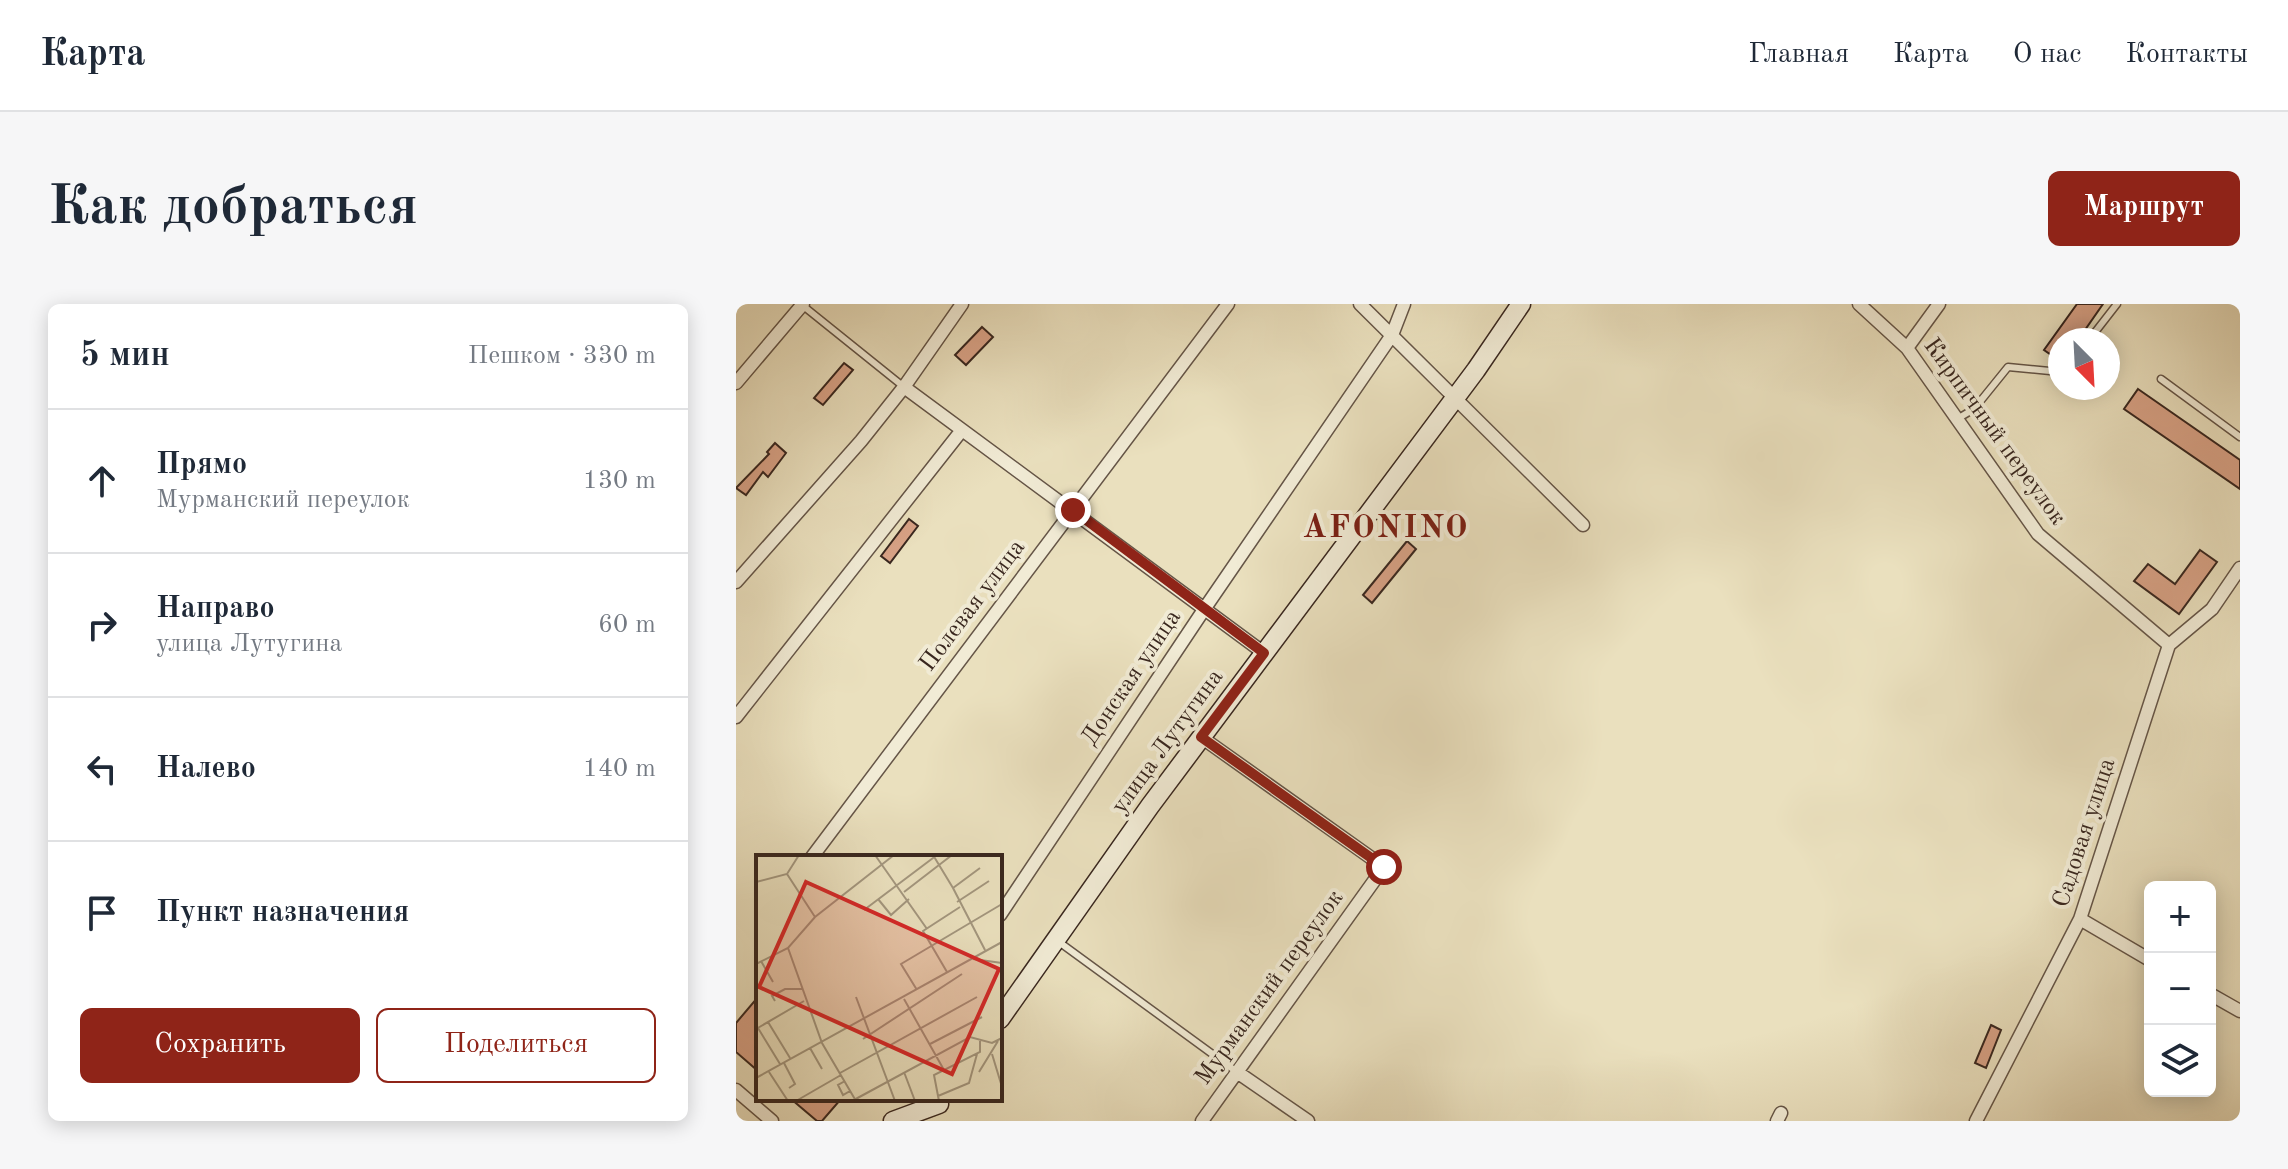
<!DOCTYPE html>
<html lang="ru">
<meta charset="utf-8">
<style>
body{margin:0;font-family:"Old Standard TT",serif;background:#f6f6f7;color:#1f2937}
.controls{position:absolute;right:24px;bottom:24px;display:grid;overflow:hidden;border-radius:12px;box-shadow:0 4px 20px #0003}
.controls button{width:72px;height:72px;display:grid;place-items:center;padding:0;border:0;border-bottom:2px solid #e0e1e3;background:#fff;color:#1f2937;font:40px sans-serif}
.compass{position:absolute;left:1312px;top:24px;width:72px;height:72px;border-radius:50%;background:#fff;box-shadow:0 4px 20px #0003;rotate:156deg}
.stop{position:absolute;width:24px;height:24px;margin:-18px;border:6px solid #8f2418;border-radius:50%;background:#fff}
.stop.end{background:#8f2418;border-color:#fff;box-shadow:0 2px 8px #0008}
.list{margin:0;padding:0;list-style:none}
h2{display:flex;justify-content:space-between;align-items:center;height:104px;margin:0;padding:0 32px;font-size:34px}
h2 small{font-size:26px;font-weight:400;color:#747a83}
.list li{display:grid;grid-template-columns:52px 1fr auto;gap:24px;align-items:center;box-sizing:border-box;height:144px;padding:0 32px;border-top:2px solid #e0e1e3}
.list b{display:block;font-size:30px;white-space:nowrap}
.list p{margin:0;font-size:26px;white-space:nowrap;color:#747a83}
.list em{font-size:26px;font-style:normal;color:#747a83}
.actions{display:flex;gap:16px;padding:24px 32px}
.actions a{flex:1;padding:18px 0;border:2px solid #8f2418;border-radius:12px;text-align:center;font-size:28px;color:#8f2418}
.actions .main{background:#8f2418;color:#fff}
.icon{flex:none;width:44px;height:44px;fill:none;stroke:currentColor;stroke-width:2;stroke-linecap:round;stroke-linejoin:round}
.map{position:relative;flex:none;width:1504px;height:817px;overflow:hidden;border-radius:12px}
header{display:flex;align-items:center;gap:48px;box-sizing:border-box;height:112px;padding:0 40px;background:#fff;border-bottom:2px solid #e0e1e3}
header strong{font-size:38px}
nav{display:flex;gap:44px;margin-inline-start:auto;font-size:28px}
.intro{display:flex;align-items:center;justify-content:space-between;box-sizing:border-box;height:192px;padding:0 48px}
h1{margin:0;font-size:56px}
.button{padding:20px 36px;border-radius:12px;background:#8f2418;color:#fff;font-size:28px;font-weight:700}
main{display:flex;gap:48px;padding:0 48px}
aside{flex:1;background:#fff;border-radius:12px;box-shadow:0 4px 20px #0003}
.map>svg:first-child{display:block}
.building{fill:#d8a286;stroke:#39271f;stroke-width:2}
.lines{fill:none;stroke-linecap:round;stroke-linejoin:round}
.service-casing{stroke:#655547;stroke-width:9}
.minor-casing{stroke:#655547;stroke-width:15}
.secondary-casing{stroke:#39271f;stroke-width:21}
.service{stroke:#f1ebd5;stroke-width:6}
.minor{stroke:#f1ebd5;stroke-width:12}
.secondary{stroke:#f1ebd5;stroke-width:18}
.route{stroke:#8f2418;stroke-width:10}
.labels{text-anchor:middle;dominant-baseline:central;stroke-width:8;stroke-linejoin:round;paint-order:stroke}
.street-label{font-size:24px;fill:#39271f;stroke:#f1ebd5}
.district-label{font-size:32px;font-weight:bold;letter-spacing:2px;fill:#7a1f14;stroke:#f1ebd5}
.inset-road{fill:none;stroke:#a3967e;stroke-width:2}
.view{fill:#d62828;fill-opacity:0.15;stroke:#d62828;stroke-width:4}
.inset-edge{fill:none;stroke:#39271f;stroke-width:4}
</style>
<header>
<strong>Карта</strong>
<nav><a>Главная</a><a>Карта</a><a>О нас</a><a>Контакты</a></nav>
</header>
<div class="intro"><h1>Как добраться</h1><a class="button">Маршрут</a></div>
<main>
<aside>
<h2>5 мин<small>Пешком · 330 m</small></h2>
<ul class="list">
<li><svg class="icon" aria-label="ahead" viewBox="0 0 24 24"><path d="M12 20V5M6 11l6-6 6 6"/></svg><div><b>Прямо</b><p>Мурманский переулок</p></div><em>130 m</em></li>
<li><svg class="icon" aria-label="right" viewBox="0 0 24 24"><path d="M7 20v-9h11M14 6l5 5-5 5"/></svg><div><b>Направо</b><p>улица Лутугина</p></div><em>60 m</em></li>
<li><svg class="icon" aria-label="left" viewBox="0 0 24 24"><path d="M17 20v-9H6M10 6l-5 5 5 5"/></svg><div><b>Налево</b></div><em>140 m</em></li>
<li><svg class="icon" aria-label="arrive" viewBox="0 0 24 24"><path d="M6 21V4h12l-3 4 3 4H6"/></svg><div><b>Пункт назначения</b></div></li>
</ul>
<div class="actions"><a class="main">Сохранить</a><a>Поделиться</a></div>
</aside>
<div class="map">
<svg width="1504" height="817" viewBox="0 0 1504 817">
<rect width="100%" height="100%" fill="#eae0be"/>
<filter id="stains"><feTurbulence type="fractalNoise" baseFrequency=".0025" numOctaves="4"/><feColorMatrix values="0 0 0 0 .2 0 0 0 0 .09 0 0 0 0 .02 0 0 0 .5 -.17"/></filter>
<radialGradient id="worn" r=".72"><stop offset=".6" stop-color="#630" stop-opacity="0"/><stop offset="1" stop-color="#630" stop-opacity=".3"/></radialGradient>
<path class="building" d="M1341,0H1367L1342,36H1324V57L1308,46Z
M246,23L257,33L230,61L219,51Z
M108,59L117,66L87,101L78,94Z
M1402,85L1504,156V185L1388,105Z
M39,139L50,149L32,173L27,168L10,191L0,184L33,150L31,148Z
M173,215L182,222L154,259L145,252Z
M671,237L680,245L636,299L627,291Z
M1464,246L1481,258L1443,310L1398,277L1412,260L1439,280Z
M22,693V767L0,748V719Z
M1255,721L1265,726L1250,764L1239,759Z
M55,795H105L86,817H81Z"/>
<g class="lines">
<defs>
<path id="service" d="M66,1L168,83
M1353,36L1381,0
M1425,75L1504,133
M1221,115L1238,105L1272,63L1324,68
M323,638L501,768"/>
<path id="minor" d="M624,0L847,221
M1123,0L1171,44L1302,230L1433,341
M1171,44L1203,0
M0,79L67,0
M168,83L528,349
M0,278L125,137L168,83L226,0
M0,413L226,126
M465,433L648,563L466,817
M76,553L492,0
M264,611L469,304L656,31L668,0
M1344,615L1414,656
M1474,690L1504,707
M501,768L572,817
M0,786L36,817
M1041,817L1045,809
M1240,817L1344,615L1433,341L1476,305L1504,264"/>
<path id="secondary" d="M264,715L414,502L740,66L785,0
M157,817L203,800"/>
</defs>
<use href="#service" class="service-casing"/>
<use href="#minor" class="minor-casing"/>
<use href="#secondary" class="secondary-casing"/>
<use href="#service" class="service"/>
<use href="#minor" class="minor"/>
<use href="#secondary" class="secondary"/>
</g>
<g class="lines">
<path class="route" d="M337,206L528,349L465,433L648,563"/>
</g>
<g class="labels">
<g class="street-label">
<text transform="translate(1258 128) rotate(54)">Кирпичный переулок</text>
<text transform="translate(237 302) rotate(-53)">Полевая улица</text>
<text transform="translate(396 374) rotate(-56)">Донская улица</text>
<text transform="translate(432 438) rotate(-54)">улица Лутугина</text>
<text transform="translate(1349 529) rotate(-72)">Садовая улица</text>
<text transform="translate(534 684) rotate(-54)">Мурманский переулок</text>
</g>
<g class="district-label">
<text x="650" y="225">AFONINO</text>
</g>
</g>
<g transform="translate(20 551)">
<rect width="246" height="246" fill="#eae0be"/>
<path class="inset-road" d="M119,0L171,74M177,0L197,33M224,13L197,33L229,95M31,19L59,62M0,27L31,19L43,0M148,37L196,0M122,44L135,60L153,44M201,47L233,26M108,55L181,0M32,93L66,188L100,246M217,104L246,108M5,106L17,127M0,109L32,93L59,62L138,0M191,117L167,76L204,52M161,135L145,109L246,49M100,142L139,246M148,144L188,215M19,146L16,141L29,134H46M12,167L34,203M2,173L24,209M0,174L48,146M107,184L206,119M174,189L226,162M54,193L66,214M236,199L246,232M28,208L39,229L33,233M13,217L32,246M148,217L159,246M223,217L242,186M84,218L221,142M0,223L246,87M89,226L82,230L87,240L94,236M182,241L213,228L221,199M40,246L85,220M96,246L214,182L236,188L246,183M183,246L178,220L224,197V186"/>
<path class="view" d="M50,27L243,114L196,219L3,132Z"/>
<rect width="246" height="246" class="inset-edge"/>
</g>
<rect width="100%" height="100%" filter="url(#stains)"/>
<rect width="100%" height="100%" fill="url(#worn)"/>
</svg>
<div class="controls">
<button>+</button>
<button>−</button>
<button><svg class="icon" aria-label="layers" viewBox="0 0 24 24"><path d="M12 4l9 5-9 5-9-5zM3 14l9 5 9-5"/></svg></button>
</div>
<svg class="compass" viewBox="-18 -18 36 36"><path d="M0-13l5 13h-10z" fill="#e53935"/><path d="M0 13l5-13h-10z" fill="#747a83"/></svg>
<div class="stop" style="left:648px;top:563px"></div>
<div class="stop end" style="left:337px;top:206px"></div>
</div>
</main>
